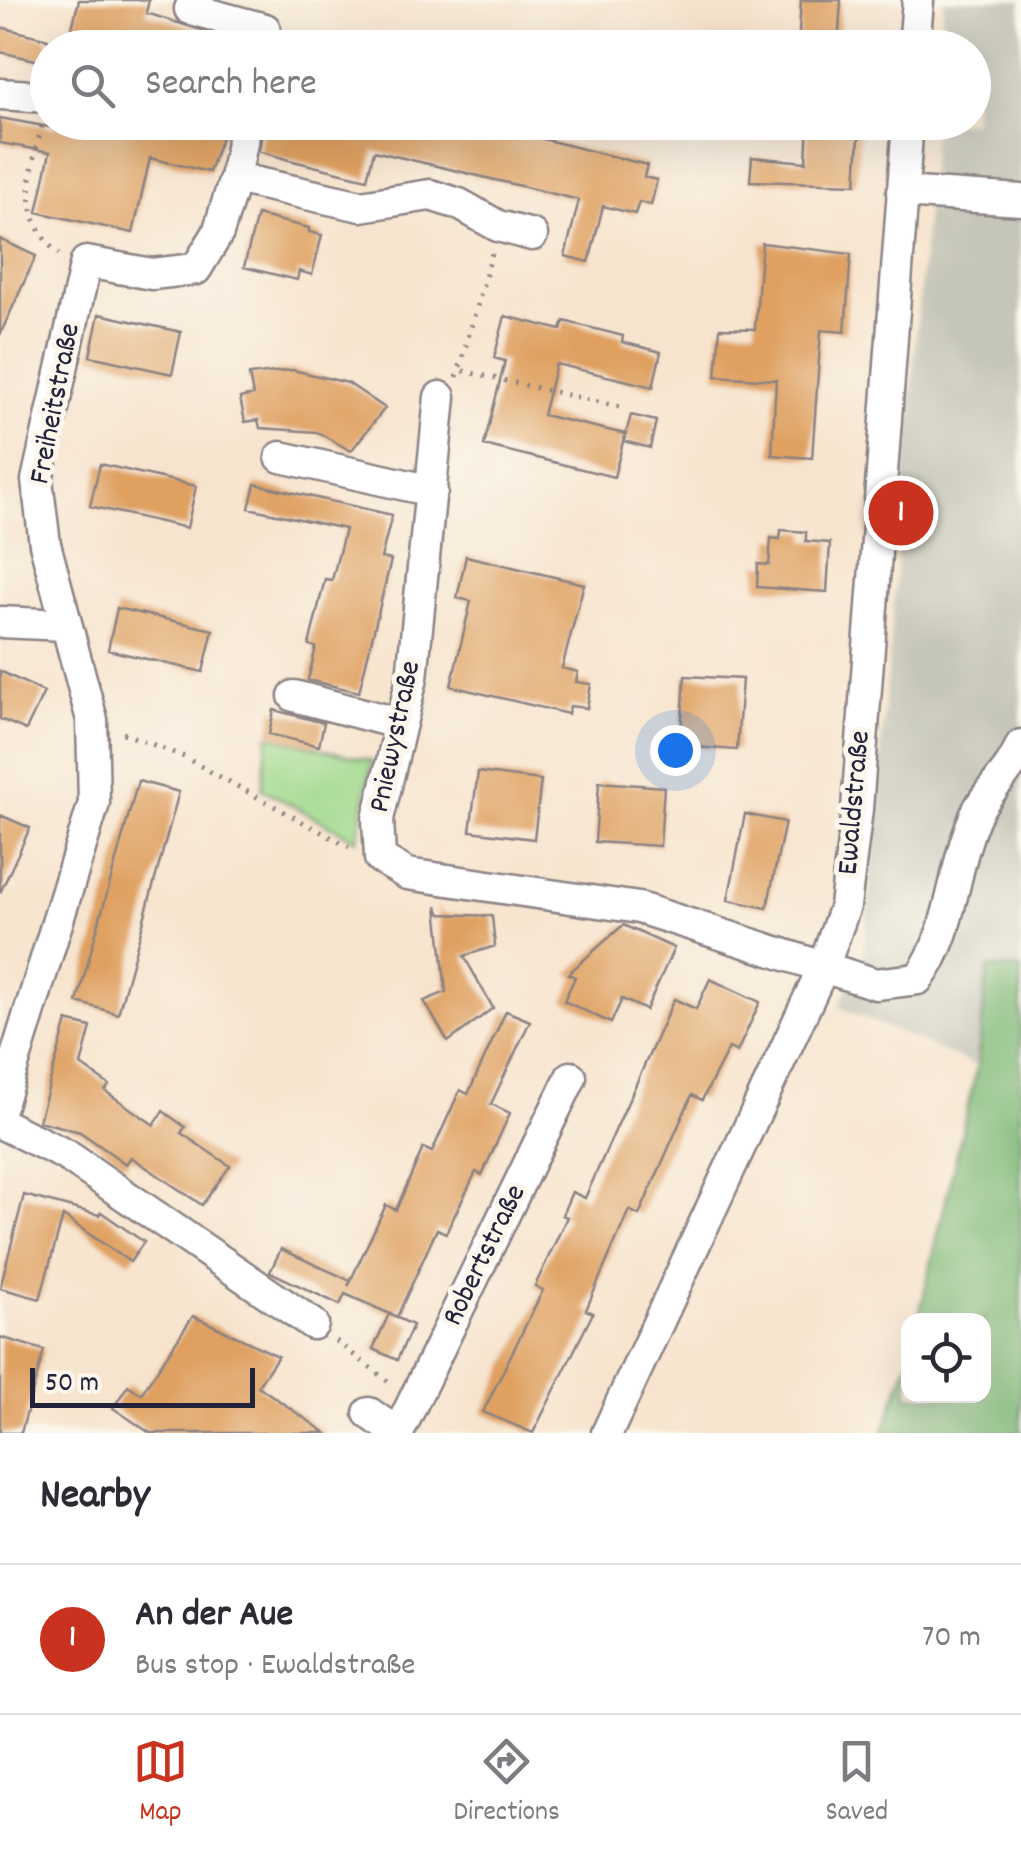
<!DOCTYPE html>
<meta charset="utf-8">
<style>
body{margin:0;font-family:Dekko,sans-serif;background:#f2f2f3;color:#2b2b33}
.controls{position:absolute;right:30px;bottom:30px;display:grid;overflow:hidden;border-radius:20px;box-shadow:0 10px 40px #0002}
.controls button{width:90px;height:90px;display:grid;place-items:center;padding:0;border:0;border-bottom:2px solid #e1e1e2;background:#fff;color:#2b2b33;font:50px sans-serif}
.scale{position:absolute;left:30px;bottom:25px;width:225px;box-sizing:border-box;padding-left:10px;border:5px solid #22223b;border-top:0;font-size:28px;line-height:35px;white-space:nowrap;color:#22223b;-webkit-text-stroke:8px #fbf7ec;paint-order:stroke}
.you{position:absolute;left:675px;top:750px;width:35px;height:35px;margin:-25px;border:8px solid #fff;border-radius:50%;background:#1a73e8;box-shadow:0 0 0 15px #1a73e833}
.badge{display:grid;place-items:center;width:65px;height:65px;border-radius:50%;background:#c8321e;color:#fff;font-size:32px;font-weight:700}
.pin{position:absolute;translate:-50% -50%;border:5px solid #fff;box-shadow:0 2px 10px #0006}
.list{margin:0;padding:0;list-style:none}
h2{display:flex;justify-content:space-between;align-items:center;height:130px;margin:0;padding:0 40px;font-size:42px}
h2 small{font-size:32px;font-weight:400;color:#7c7c81}
.list li{display:grid;grid-template-columns:65px 1fr auto;gap:30px;align-items:center;box-sizing:border-box;height:150px;padding:0 40px;border-top:2px solid #e1e1e2}
.list b{display:block;font-size:38px;white-space:nowrap}
.list p{margin:0;font-size:32px;white-space:nowrap;color:#7c7c81}
.list em{font-size:32px;font-style:normal;color:#7c7c81}
.icon{flex:none;width:55px;height:55px;fill:none;stroke:currentColor;stroke-width:2;stroke-linecap:round;stroke-linejoin:round}
.map{position:relative;flex:none;width:1021px;height:1433px;overflow:hidden}
.search{position:absolute;background:#fff;box-shadow:0 10px 40px #0002;left:30px;right:30px;top:30px;height:110px;display:flex;align-items:center;gap:25px;box-sizing:border-box;padding:0 35px;border-radius:55px;color:#7c7c81;font-size:38px}
.sheet{height:280px;background:#fff}
nav{display:flex;justify-content:space-around;align-items:center;box-sizing:border-box;height:140px;border-top:2px solid #e1e1e2;background:#fff;font-size:28px;color:#7c7c81}
nav a{display:grid;justify-items:center;gap:5px}
nav .on{color:#c8321e}
.map>svg:first-child{display:block}
.industrial{fill:#c5c5b8}
.green{fill:#a0d98c;stroke:#617e64;stroke-width:2.5}
.forest{fill:#80b978;stroke:#516e5a;stroke-width:2.5}
.building{fill:#dfa061}
.lines{fill:none;stroke-linecap:round;stroke-linejoin:round}
.minor-casing{stroke:#8c8384;stroke-width:35}
.path{stroke:#8c8384;stroke-width:5;stroke-dasharray:2.5 8;stroke-linecap:butt}
.minor{stroke:#fff;stroke-width:30}
.labels{text-anchor:middle;dominant-baseline:central;stroke-width:10;stroke-linejoin:round;paint-order:stroke}
.street-label{font-size:30px;fill:#22223b;stroke:#fbf7ec}
</style>
<div class="map">
<svg width="1021" height="1433" viewBox="0 0 1021 1433">
<rect width="100%" height="100%" fill="#fbf7ec"/>
<filter id="ink" filterUnits="userSpaceOnUse"><feTurbulence type="fractalNoise" baseFrequency=".01" numOctaves="2"/><feDisplacementMap in="SourceGraphic" scale="20" xChannelSelector="R" yChannelSelector="G"/><feConvolveMatrix kernelMatrix="1 2 1 2 8 2 1 2 1" color-interpolation-filters="sRGB"/></filter>
<filter id="wash" filterUnits="userSpaceOnUse"><feTurbulence type="fractalNoise" baseFrequency=".0048" numOctaves="4" result="noise"/><feDisplacementMap in="SourceGraphic" scale="40" xChannelSelector="R" yChannelSelector="G"/><feGaussianBlur stdDeviation="2.25" result="paint"/><feColorMatrix in="noise" values="0 0 0 0 0 0 0 0 0 0 0 0 0 0 0 0 0 1.4 0 .05"/><feComposite in="paint" operator="in"/></filter>
<g filter="url(#wash)">
<rect width="100%" height="100%" fill="#f7e4ce"/>
<path class="industrial" d="M944,0H1021V969H988L977,1066L839,1007L864,951L934,123L974,122V48L940,47Z"/>
<path class="green" d="M268,736L372,761L357,840L262,789Z"/>
<path class="forest" d="M988,968L1021,969V1433H883L908,1361V1396H984V1320H918L977,1066Z"/>
<g id="blocks">
<path class="building" d="M79,0H149L146,13L243,43V48H67Z
M801,0H841L838,48H798Z
M0,27L48,39V63L0,52Z
M0,118L55,128L57,122H227L209,172L150,158L133,233L37,212L50,152L0,143Z
M264,122H350L405,133L408,122H475L647,165L644,177L657,180L651,205L639,202L635,214L603,206L589,262L565,256L579,200L374,151L367,179L289,160L259,151Z
M808,122H860L856,184L750,181L752,157L806,162Z
M257,215L309,228V232L322,235L312,275L299,271L297,280L244,267Z
M0,239L36,256L0,335Z
M762,243L851,254L845,332L821,330L812,458L772,455L776,380L716,376L720,328L755,329Z
M99,314L181,332L172,374L90,356Z
M505,316L561,330L564,321L623,336L622,342L661,352L653,387L556,364L543,415L625,434L614,477L484,445L505,361L494,358Z
M293,370L348,383L385,408L351,451L317,432L260,428L258,420L245,422L240,398L253,395L249,375Z
M631,415L656,421L650,448L624,441Z
M100,464L196,486L187,528L90,506Z
M255,484L392,515L381,558L391,560L359,692L308,680L316,647L309,645L325,579L332,580L345,529L249,508Z
M781,530L806,532V541L830,543L827,592L757,587L758,564L769,565L771,538L780,539Z
M466,556L584,584L562,668L578,672L576,682L591,684L587,708L570,706L568,714L451,686L471,601L457,598Z
M117,608L213,630L203,672L108,650Z
M0,671L44,692L26,730L0,719Z
M685,676L742,679L737,750L680,746Z
M274,710L324,723L319,746L269,734Z
M478,772L541,780L534,839L470,831Z
M138,781L179,792L118,1014L77,1002Z
M599,782L664,787L660,846L595,842Z
M745,814L785,822L767,908L728,900Z
M0,815L30,828L0,893Z
M437,906L441,914L492,916L495,946L464,956L493,1008L448,1042L424,1001L446,992Z
M623,925L674,948L646,1010L622,999L611,1023L564,1001L575,977L568,974Z
M710,979L760,1002L737,1052L729,1048L702,1100L692,1095L639,1215L629,1210L586,1310L593,1313L533,1433L483,1412L543,1290L535,1286L567,1217L562,1215L572,1192L585,1198L674,999L696,1009Z
M506,1011L530,1021L491,1104L510,1113L482,1175L476,1172L446,1233L437,1229L397,1317L345,1294L340,1305L270,1272L281,1249L351,1281L348,1286L386,1205L396,1210L423,1148L432,1152L460,1090L468,1094Z
M67,1021L91,1027L81,1065L109,1085L105,1091L154,1125L163,1111L185,1127L181,1133L230,1166L202,1205L131,1157L126,1164L80,1132L39,1121Z
M24,1195L99,1215L101,1212L144,1242L130,1262L63,1216L40,1299L0,1288Z
M389,1314L413,1325L397,1360L373,1349Z
M193,1316L278,1356L258,1386L326,1433H150L113,1408L128,1385L141,1394Z
M0,1337L44,1350L21,1433H0Z"/>
</g>
</g>
<g filter="url(#ink)">
<use href="#blocks" fill-opacity="0" stroke="#8c8384" stroke-width="2.5"/>
<g class="lines">
<defs>
<path id="minor" d="M190,9L265,29L261,48
M914,48L918,0
M0,94L48,97
M235,178L246,122
M902,192L1021,200
M440,397L412,678L378,819L380,858L407,874L639,908L876,984L918,979C954,933 952,863 978,810C990,787 1012,771 1021,745
M281,457L432,491
M0,622L65,625
M294,696L401,724
M0,1108L94,803L92,720L45,544L37,480L86,262L152,274L196,269L218,233L235,178L361,206L430,195L459,204L498,226L532,235
M0,1123L66,1155L313,1324
M369,1413L397,1433
M398,1433L571,1077
M607,1433L823,968L845,906L857,809L908,122"/>
</defs>
<use href="#minor" class="minor-casing"/>
<path class="path" d="M42,126C30,171 17,219 59,254
M463,371L620,407
M457,377L492,253
M123,733L182,756L349,847
M336,1341L390,1383"/>
<use href="#minor" class="minor"/>
</g>
</g>
<g class="labels">
<g class="street-label">
<text transform="translate(57 404) rotate(-79)">Freiheitstraße</text>
<text transform="translate(397 737) rotate(-78)">Pniewystraße</text>
<text transform="translate(856 803) rotate(-85)">Ewaldstraße</text>
<text transform="translate(486 1256) rotate(-64)">Robertstraße</text>
</g>
</g>
</svg>
<div class="controls">
<button><svg class="icon" aria-label="locate" viewBox="0 0 24 24"><circle cx="12" cy="12" r="6"/><path d="M12 2v4M12 18v4M2 12h4M18 12h4"/></svg></button>
</div>
<div class="scale">50 m</div>
<div class="you"></div>
<div class="pin badge" style="left:901px;top:513px">1</div>
<div class="search"><svg class="icon" aria-label="search" viewBox="0 0 24 24"><circle cx="10" cy="10" r="6"/><path d="M15 15l6 6"/></svg>Search here</div>
</div>
<section class="sheet">
<h2>Nearby<small></small></h2>
<ul class="list">
<li><span class="badge">1</span><div><b>An der Aue</b><p>Bus stop · Ewaldstraße</p></div><em>70 m</em></li>
</ul>
</section>
<nav>
<a class="on"><svg class="icon" aria-label="map" viewBox="0 0 24 24"><path d="M3 6l6-2 6 2 6-2v14l-6 2-6-2-6 2zM9 4v14M15 6v14"/></svg>Map</a>
<a><svg class="icon" aria-label="directions" viewBox="0 0 24 24"><path d="M12 3l9 9-9 9-9-9zM9 14v-3h6M13 9l2 2-2 2"/></svg>Directions</a>
<a><svg class="icon" aria-label="saved" viewBox="0 0 24 24"><path d="M7 4h10v16l-5-4-5 4z"/></svg>Saved</a>
</nav>
